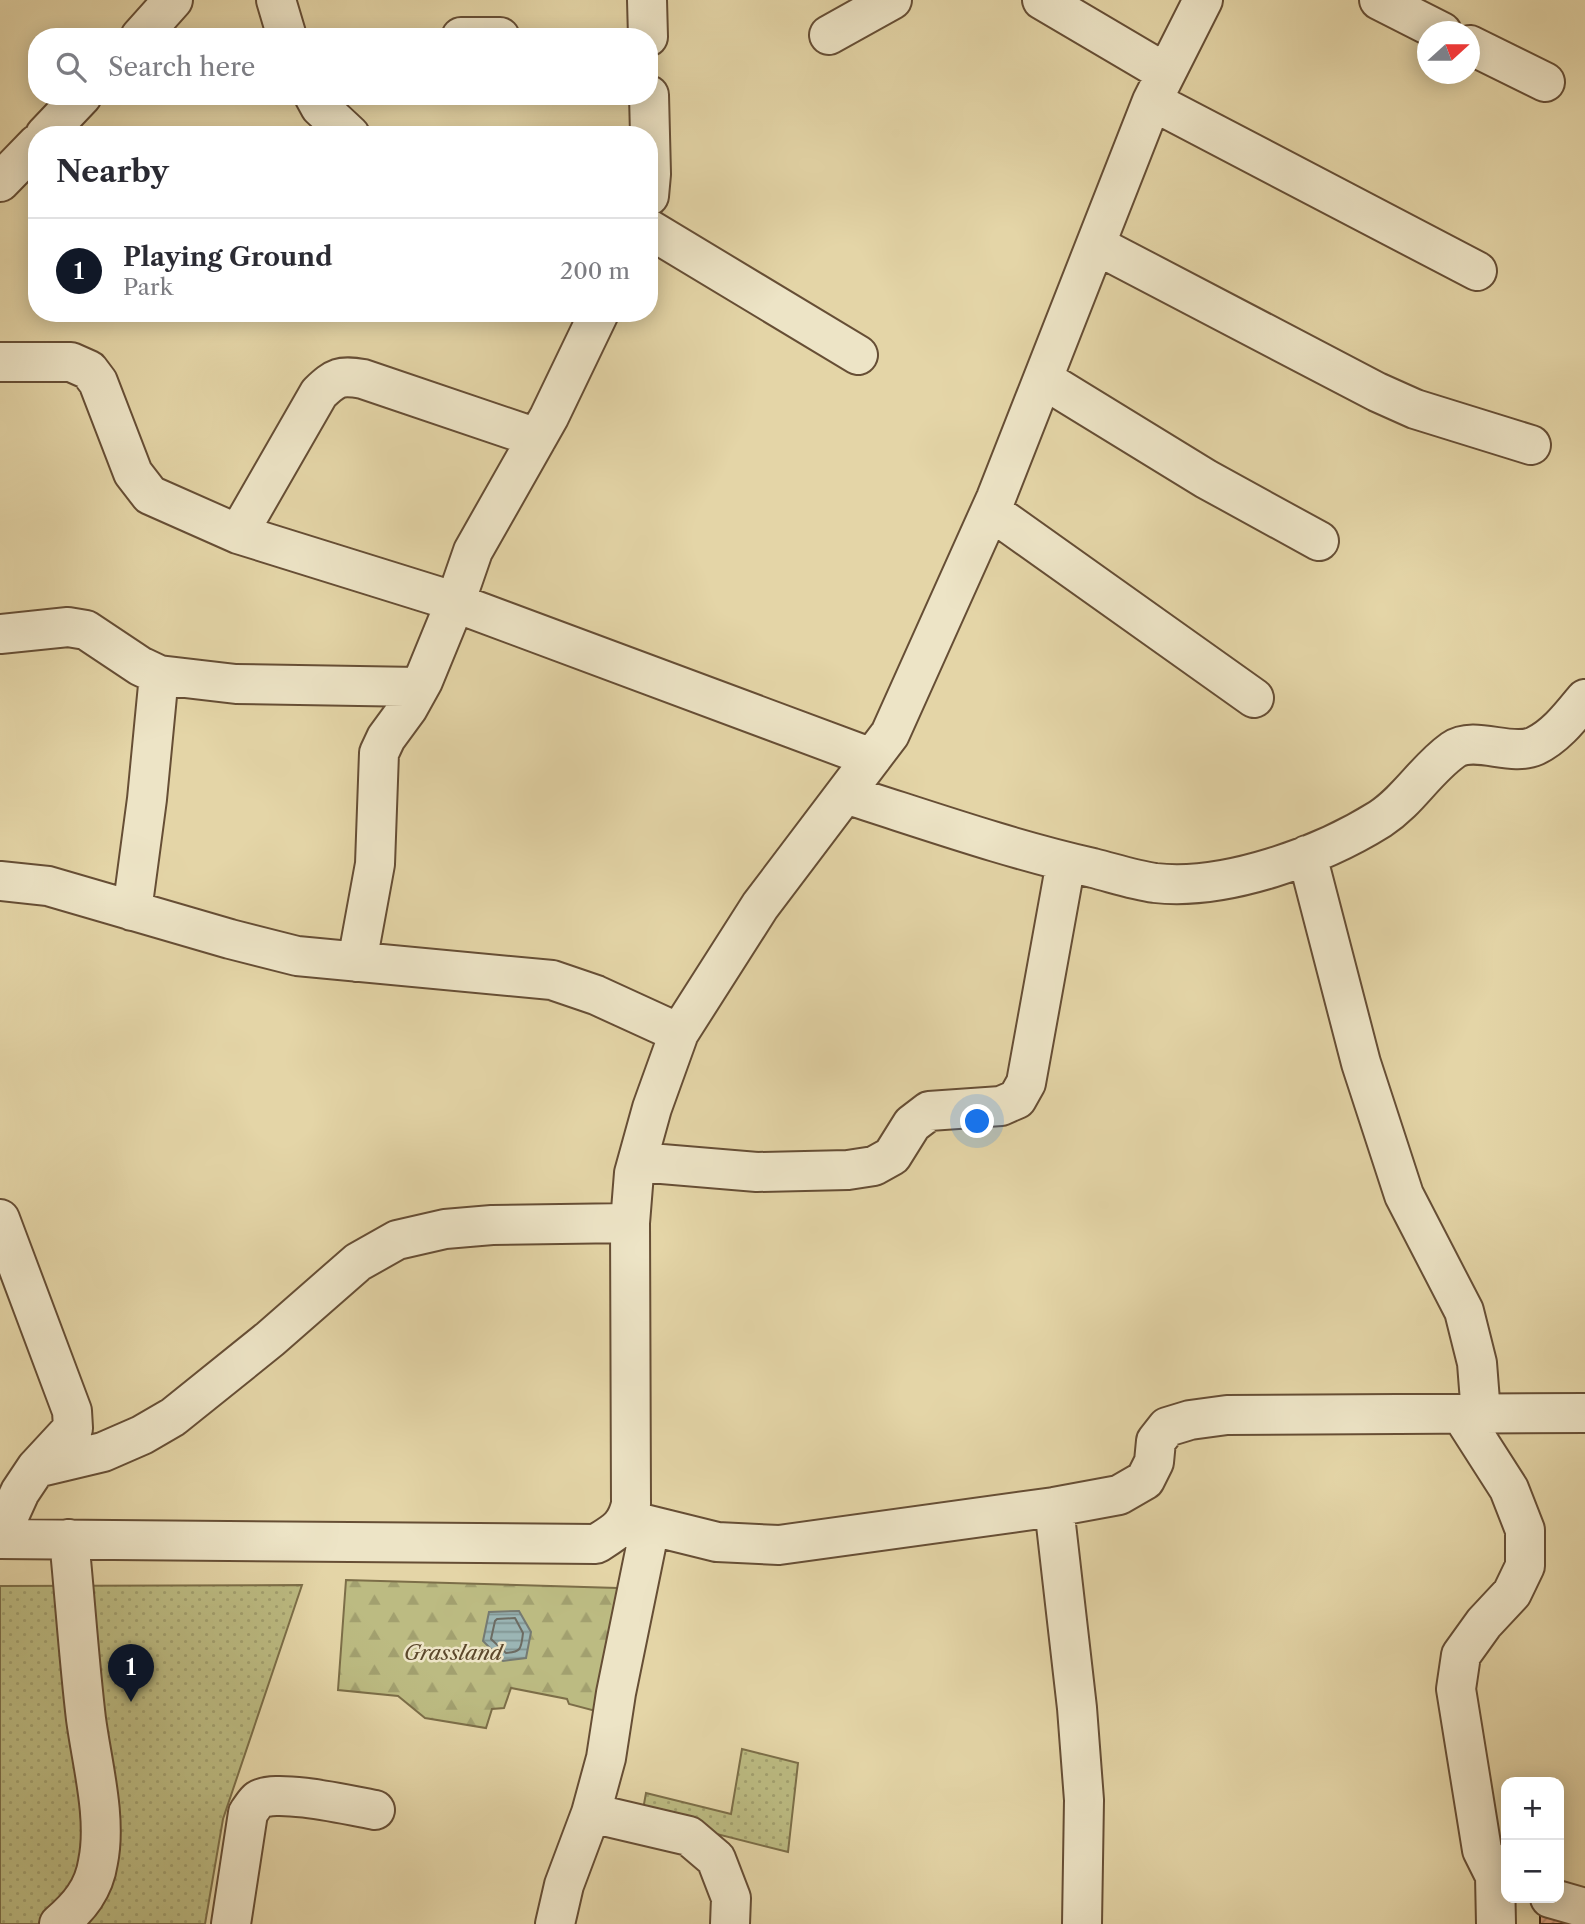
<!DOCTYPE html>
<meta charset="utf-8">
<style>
body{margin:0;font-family:"Libre Caslon Text",serif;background:#f2f2f3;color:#2b2b33}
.controls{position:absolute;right:21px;bottom:21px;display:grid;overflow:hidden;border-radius:14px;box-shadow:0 4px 18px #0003}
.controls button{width:63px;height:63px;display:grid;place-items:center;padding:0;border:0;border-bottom:2px solid #e1e1e2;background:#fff;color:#2b2b33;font:35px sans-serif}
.compass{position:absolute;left:1417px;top:21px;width:63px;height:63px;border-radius:50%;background:#fff;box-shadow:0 4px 18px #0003;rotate:69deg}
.you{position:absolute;left:978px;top:1122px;width:24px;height:24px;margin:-18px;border:5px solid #fff;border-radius:50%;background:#1a73e8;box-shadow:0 0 0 10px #1a73e833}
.badge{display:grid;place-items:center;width:46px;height:46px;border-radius:50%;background:#111827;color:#fff;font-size:23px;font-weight:700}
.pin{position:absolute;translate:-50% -58px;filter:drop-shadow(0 2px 4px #0008)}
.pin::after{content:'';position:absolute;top:37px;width:24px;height:21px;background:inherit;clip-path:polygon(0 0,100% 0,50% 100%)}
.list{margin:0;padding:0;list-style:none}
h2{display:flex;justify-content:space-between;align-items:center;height:91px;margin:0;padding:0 28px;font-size:30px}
h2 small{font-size:23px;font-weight:400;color:#7c7c81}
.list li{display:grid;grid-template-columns:46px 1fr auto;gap:21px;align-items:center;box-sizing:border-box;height:105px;padding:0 28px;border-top:2px solid #e1e1e2}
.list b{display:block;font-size:26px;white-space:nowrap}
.list p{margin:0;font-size:23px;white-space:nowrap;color:#7c7c81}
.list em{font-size:23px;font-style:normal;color:#7c7c81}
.icon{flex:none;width:38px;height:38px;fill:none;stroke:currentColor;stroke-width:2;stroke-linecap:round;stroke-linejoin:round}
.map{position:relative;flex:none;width:1585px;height:1924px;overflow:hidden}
.search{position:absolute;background:#fff;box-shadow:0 4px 18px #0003;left:28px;top:28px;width:630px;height:77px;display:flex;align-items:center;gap:18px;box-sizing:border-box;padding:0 24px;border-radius:28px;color:#7c7c81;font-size:26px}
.panel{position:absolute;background:#fff;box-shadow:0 4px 18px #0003;left:28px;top:126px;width:630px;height:196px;border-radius:28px}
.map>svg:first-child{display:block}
.grass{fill:url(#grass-dots);stroke:#7c6e48;stroke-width:2}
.forest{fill:url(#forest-firs);stroke:#7c6e48;stroke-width:2}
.water{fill:url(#water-rules);stroke:#757a72;stroke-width:2}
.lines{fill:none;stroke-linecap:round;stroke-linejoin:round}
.shore{stroke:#6c6b62;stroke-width:2}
.building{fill:url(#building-hatch);stroke:#3c210f;stroke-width:2}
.minor-casing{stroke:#664e35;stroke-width:42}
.minor{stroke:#ede4c6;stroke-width:38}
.labels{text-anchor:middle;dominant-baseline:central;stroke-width:5;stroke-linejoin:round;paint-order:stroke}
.park-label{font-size:21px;font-style:italic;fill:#5c482c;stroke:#ede4c6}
</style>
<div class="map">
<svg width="1585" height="1924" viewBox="0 0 1585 1924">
<defs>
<pattern id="grass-dots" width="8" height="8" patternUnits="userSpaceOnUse" patternTransform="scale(1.75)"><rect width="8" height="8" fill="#bcbb82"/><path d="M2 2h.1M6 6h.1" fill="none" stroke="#a2a06f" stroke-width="1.8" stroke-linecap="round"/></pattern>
<pattern id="forest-firs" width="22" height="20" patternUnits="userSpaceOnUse" patternTransform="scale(1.75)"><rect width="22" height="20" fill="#bcbb82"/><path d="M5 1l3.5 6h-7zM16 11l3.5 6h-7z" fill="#a2a06f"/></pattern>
<pattern id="water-rules" width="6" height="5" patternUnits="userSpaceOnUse" patternTransform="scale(1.75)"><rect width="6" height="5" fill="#9bb5b4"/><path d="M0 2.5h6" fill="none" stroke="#809391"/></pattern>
<pattern id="building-hatch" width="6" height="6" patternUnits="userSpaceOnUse" patternTransform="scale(1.75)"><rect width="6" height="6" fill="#e2a887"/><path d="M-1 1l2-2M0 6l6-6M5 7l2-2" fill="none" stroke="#b8886d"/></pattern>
</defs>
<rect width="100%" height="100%" fill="#e4d5a7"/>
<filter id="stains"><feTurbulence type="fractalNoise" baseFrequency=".00286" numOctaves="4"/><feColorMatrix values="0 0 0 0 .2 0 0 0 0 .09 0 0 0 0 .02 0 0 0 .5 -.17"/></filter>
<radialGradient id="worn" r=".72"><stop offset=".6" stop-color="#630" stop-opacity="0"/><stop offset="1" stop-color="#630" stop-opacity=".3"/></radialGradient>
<path class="grass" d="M302,1585L223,1819L205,1924H0V1586Z
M742,1749L798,1763L788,1852L642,1815L646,1793L731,1814Z"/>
<path class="forest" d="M346,1580L651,1589L626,1719L569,1704L567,1699L511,1688L504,1708L492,1709L486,1728L425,1718L398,1696L338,1690Z"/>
<path class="water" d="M519,1611L531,1632L526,1658L503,1661L483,1641L489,1612Z"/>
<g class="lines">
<path class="shore" d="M515,1618L523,1633C521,1648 522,1652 506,1653L491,1639L495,1621L497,1619Z"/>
</g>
<path class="building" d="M1540,1910L1585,1924H1540Z"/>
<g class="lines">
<defs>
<path id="minor" d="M276,0L287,37
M647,0L648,37
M1042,0L1166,73
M1379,0L1442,32
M829,35L892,0
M140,37L173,0
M461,37H500
M1470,45L1545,82
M649,95L651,174L649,196
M314,96L320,107L350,135
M1152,101L1477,271
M45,135L82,96
M0,182L37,144
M649,229L858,355
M1096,245L1377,392L1415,409L1531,445
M0,362H71L89,370L98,382L133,473L150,495L238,534L437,596L872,758
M1043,379L1206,479L1319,541
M991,511L1254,698
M238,534L319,393C336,377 340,375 363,379L537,438
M0,634L68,627L86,630L140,666L159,675L236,684L419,687
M845,794C927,820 1009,849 1093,868C1113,873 1134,880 1155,883C1225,891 1321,856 1380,819C1409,800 1425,770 1453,750C1475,735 1511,757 1535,746C1556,736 1571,716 1585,699
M1307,855L1361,1063L1404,1195L1464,1311L1477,1363L1481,1414
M0,881L48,886L230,939L297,956L552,980L596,995L679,1033
M132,911L147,799L159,675
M357,962L375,864L379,753L386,738L408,708L423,681L455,603L473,551L549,417L599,313
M638,1162L757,1172L848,1170L874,1166L892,1156L912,1124L929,1111L1001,1106L1017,1099L1026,1083L1066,862
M0,1219L72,1411L73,1428L36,1468L20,1492L0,1536
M1461,1414L1509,1489L1525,1530V1566L1512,1593L1484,1623L1461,1655L1456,1689L1482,1850L1495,1876L1506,1882
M36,1468L103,1452L142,1435L173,1417L270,1339L358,1262L397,1240L445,1229L492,1225L630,1223
M1054,1507L1077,1708L1084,1800L1082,1924
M628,1520L717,1542L779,1545L1054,1507L1119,1495L1145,1480L1154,1462L1156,1441L1167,1427L1190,1420L1227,1415L1585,1413
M0,1539L596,1544C615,1532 626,1527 631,1504L630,1223L634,1173L652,1108L679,1033L760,906L890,734L996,498L1152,101L1203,0
M591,1813L689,1836L716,1859L731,1898L730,1924
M1495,1876L1496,1924
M1550,1898L1585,1908
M59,1924C79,1907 94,1889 98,1862C107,1818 92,1764 86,1719C79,1660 75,1599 69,1539
M231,1924L248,1813C251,1809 255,1802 258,1800C275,1788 353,1806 375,1810
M555,1924L564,1885L591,1813L606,1758L616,1693L650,1527"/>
</defs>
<use href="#minor" class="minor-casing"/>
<use href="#minor" class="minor"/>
</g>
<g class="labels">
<g class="park-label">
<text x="453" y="1652">Grassland</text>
</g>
</g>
<rect width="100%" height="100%" filter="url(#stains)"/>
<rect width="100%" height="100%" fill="url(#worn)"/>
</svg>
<div class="controls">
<button>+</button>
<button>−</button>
</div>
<svg class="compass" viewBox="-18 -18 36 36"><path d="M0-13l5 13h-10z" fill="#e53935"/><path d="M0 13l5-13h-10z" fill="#7c7c81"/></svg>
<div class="you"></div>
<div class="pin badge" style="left:131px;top:1702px">1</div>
<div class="search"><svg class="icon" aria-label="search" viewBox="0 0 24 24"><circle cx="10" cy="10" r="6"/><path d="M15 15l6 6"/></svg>Search here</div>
<section class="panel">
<h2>Nearby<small></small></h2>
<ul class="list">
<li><span class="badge">1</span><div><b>Playing Ground</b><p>Park</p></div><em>200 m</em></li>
</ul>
</section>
</div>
